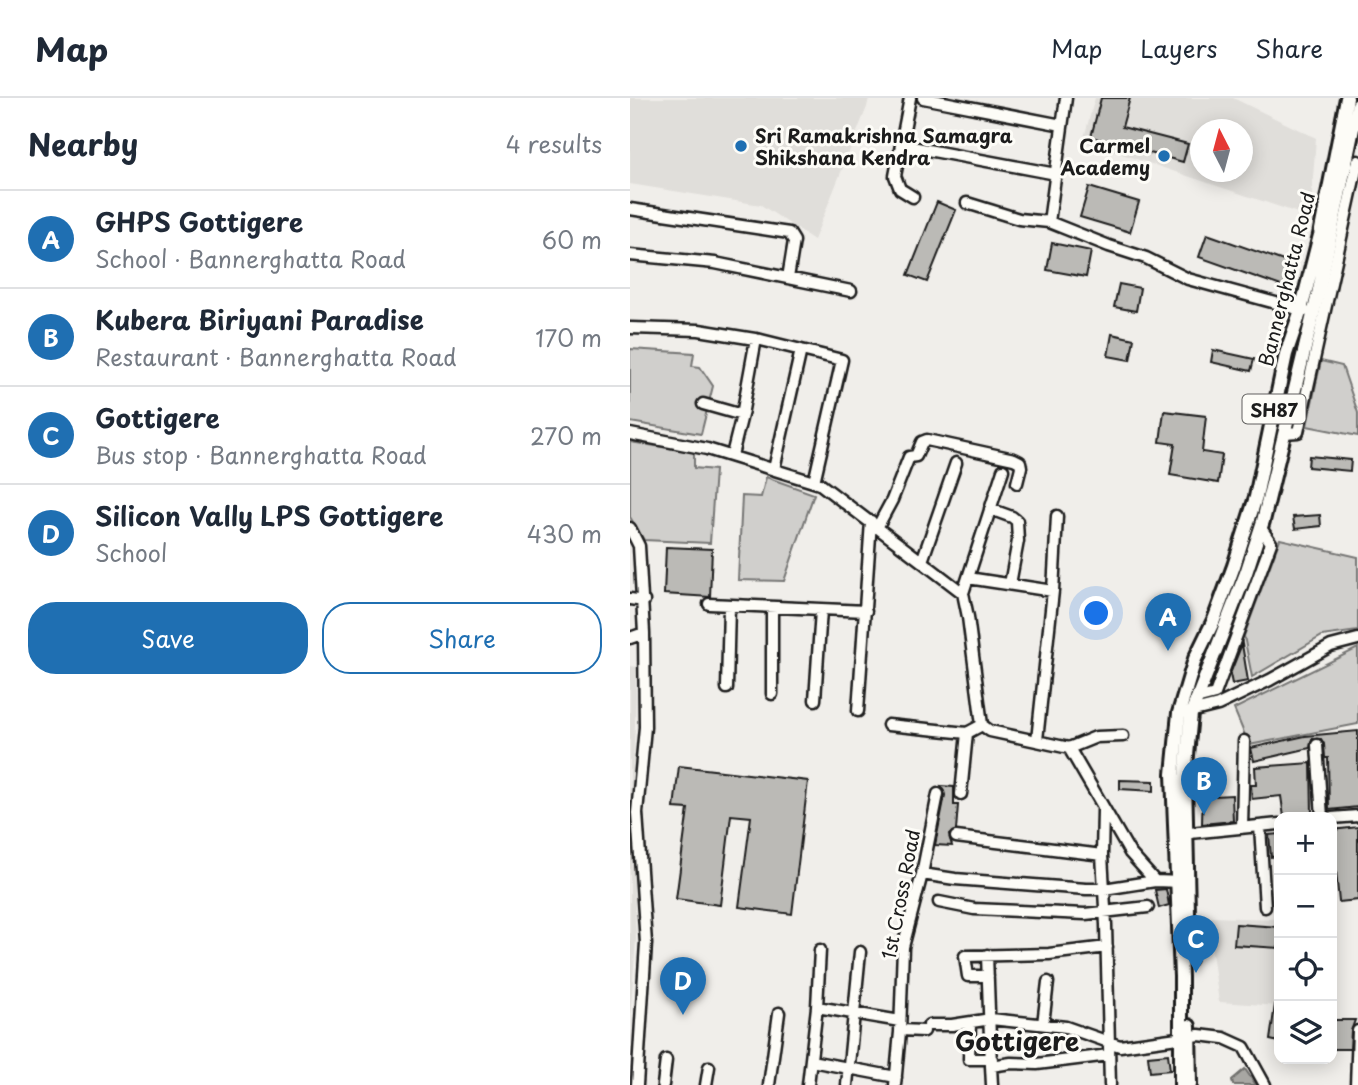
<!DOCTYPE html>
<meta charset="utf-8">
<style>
body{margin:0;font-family:"Playpen Sans",sans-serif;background:#f2f2f3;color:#1f2937}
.controls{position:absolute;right:21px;bottom:21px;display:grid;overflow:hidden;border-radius:14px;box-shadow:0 4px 18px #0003}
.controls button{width:63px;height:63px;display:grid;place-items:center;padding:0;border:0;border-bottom:2px solid #e0e1e3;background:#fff;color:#1f2937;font:35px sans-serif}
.compass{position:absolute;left:560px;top:21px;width:63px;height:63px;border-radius:50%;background:#fff;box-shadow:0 4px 18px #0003;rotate:354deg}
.you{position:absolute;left:467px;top:516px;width:24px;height:24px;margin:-18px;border:5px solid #fff;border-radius:50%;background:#1a73e8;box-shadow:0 0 0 10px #1a73e833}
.badge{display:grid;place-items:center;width:46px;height:46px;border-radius:50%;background:#1f6fb2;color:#fff;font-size:23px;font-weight:700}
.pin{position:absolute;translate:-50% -58px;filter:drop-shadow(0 2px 4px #0008)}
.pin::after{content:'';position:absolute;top:37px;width:24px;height:21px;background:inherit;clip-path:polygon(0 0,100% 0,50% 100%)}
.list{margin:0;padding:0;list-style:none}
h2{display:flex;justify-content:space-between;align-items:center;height:91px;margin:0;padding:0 28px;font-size:30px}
h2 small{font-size:23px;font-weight:400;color:#747a83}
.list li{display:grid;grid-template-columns:46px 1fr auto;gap:21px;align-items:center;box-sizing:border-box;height:98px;padding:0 28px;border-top:2px solid #e0e1e3}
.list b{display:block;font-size:26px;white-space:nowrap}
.list p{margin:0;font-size:23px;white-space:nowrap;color:#747a83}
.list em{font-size:23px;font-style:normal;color:#747a83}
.actions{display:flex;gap:14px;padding:21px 28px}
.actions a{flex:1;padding:16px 0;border:2px solid #1f6fb2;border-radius:28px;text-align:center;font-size:24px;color:#1f6fb2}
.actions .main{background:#1f6fb2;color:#fff}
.icon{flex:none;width:38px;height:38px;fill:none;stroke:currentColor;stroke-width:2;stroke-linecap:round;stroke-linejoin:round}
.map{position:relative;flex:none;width:728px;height:987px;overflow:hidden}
header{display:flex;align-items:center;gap:42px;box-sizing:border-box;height:98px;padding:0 35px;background:#fff;border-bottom:2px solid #e0e1e3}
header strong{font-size:33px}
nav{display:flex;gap:38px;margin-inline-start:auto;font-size:24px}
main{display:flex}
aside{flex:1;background:#fff}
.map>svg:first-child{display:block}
.built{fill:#e0deda;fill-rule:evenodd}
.green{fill:#d0cfcc;stroke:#767674;stroke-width:2}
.water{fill:#a8a7a3;stroke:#706f6d;stroke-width:2}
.building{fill:#bbbab6;stroke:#1c1c1c;stroke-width:2}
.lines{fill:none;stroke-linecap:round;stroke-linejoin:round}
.minor-casing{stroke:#1c1c1c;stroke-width:15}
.major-casing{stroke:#1c1c1c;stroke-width:18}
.minor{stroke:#fdfcf7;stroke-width:10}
.major{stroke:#fdfcf7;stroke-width:12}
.poi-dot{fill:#1f6fb2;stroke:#fdfcf7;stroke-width:2.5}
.labels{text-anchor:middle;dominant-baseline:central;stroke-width:6;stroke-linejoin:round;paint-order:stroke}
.shield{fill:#fdfcf7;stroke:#605f5e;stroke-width:2}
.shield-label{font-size:18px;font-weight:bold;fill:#1c1c1c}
.poi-label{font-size:19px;font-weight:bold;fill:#1c1c1c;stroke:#fdfcf7;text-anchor:start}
.street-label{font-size:19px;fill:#1c1c1c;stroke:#fdfcf7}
.district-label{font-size:26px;font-weight:bold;fill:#1c1c1c;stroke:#fdfcf7}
</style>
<header>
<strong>Map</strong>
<nav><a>Map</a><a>Layers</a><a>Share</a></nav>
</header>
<main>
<aside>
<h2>Nearby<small>4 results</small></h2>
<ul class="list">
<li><span class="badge">A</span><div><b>GHPS Gottigere</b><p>School · Bannerghatta Road</p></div><em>60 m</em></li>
<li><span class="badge">B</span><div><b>Kubera Biriyani Paradise</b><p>Restaurant · Bannerghatta Road</p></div><em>170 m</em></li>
<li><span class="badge">C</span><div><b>Gottigere</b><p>Bus stop · Bannerghatta Road</p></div><em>270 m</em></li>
<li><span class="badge">D</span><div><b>Silicon Vally LPS Gottigere</b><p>School</p></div><em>430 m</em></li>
</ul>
<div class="actions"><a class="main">Save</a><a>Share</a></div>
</aside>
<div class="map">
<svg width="728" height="987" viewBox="0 0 728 987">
<rect width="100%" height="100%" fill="#f0eeea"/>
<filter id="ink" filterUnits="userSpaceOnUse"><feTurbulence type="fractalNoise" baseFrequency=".0143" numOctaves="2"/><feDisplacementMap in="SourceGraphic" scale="14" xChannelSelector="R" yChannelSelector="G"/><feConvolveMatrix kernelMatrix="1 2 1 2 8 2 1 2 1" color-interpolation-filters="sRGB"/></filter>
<g filter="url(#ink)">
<path class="built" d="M0,0H239L237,9L184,142L131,107L0,86Z
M465,0H603L686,40L680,119L453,43ZM570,32H612V74H570Z
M0,568L7,569L2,713L6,841L0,921Z
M577,819L649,821V908L589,904Z"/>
<path class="green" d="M0,251L64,255L62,268L70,269L83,288L71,336L0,324Z
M691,263L712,268L728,315V338L677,328Z
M0,344L64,354V370L85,372L80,445L14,442L0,419Z
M136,379L184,396L154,483L108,482L112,398L131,399Z
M650,441L728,459V533L692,538L622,579L614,538Z
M728,550V626L619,647L604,611Z"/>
<path class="water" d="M615,971L626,987H603L602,982Z"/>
<path class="building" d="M471,0H500L492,29L558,46L553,64L461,39Z
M459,89L509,104L500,134L450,119Z
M307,104L326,112L297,184L278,177Z
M577,136L662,166L654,189L569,159Z
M422,145L461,153L456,179L417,172Z
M489,186L510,190L506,213L484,209Z
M482,236L504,241L500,262L478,258Z
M583,252L624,261L621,273L581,264Z
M534,313L576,318L572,354L592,357L588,385L540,377L545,346L530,344Z
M679,358L721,362L720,373L678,369Z
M690,417L691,428L665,431L663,419Z
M36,449L82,451L80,499L34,496Z
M612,546L618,583L602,586L600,576Z
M728,633V709L699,712L698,660H695L694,646L691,641H682L680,650L624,663L621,650L675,638Z
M681,665L682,716L654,719L651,698L622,701L621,687H626L625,669Z
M49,668L178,683L162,816L109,809L121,719L101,717L90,807L46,801L58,711L44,710Z
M490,682L524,683V693L490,691Z
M311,688L324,689V707H328L326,732L319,737L322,748L305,747L315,697Z
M573,691L585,692V698L602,697L603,723L572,726Z
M728,729V802L709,804L702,732Z
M649,736V758L641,759L639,737Z
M536,791L539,807L529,810L525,792Z
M606,826L649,829V850L604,847Z
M645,907L649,908V944L640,942Z
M702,922H725L721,933L720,951H702Z
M538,956L540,972L520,974L518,958Z"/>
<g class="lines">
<defs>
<path id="minor" d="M280,0L265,78L270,91L283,99
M293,0L432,27
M271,47L426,76
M337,105L389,121L419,124L479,148L516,160L558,181L675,213
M0,111L159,135L164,143L158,180
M419,124L436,0
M0,157L85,165L221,193
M0,230L69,232L131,242L212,262L184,384
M73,306L112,317
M654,335L668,334L728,63
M0,336L77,351L190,386L333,495L338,519L352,627L360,633L439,650L500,755L525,783L552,784
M102,357L112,317L126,241
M144,371L171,252
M360,411L382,419L387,423L388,443L380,486
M248,428L262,402L279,359L286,358L292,344L297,342L384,361L390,364L391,369L387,385
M0,430L9,448L14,535L0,540
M292,463L326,365
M338,480L423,493
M333,495L373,372
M0,501L14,503
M79,506L236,513
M97,590L99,508
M142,596V510
M566,601L585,596L641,445L631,430
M185,602L191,512
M228,613L241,423
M556,615L588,607L640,582L701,548L728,541
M258,627L337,635
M407,642L423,493L427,418
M687,647L692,719
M439,650L466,639L493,638
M331,696L337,635L352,627
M473,712L472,757L476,827L480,987
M702,720L728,718
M630,728L635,809
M612,730L614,643
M550,736L649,726
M326,739L472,757
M292,776L325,781L456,791H474L525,783
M309,804L344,811L455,816L518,809
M357,857L361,968L381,965L407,966L479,957
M358,878H338L335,858L419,856L477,849
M187,909L270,923
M340,925L339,961H362
M413,926L418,884
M299,927H322L361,921L436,929L490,948L569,937L594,940L614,949L635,987
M270,932L294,933
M181,963L266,979
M361,968L362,987
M7,987L16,845L7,715L15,629L14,535
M33,987L36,962
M76,987L79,969
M139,987L149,915
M178,987L187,909L190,852
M217,987L230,854
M265,987L270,934L273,849L292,776L308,696
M726,987L728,933"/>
<path id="major" d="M559,861L555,678L561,616L616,475L633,423L689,192L728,7
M559,928L560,987
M551,987V879L543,676L549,615L565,561L584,522L604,468L626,399L656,256L671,212L690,137L717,0"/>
</defs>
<use href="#minor" class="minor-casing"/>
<use href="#major" class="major-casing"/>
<use href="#minor" class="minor"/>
<use href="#major" class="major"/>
</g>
</g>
<g class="poi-dot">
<circle cx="111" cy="48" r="7"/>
<circle cx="534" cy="58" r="7"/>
</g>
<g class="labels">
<rect class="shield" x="612.5" y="296.5" width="63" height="29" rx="5"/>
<g class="shield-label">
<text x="644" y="311">SH87</text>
</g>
<g class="poi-label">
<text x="125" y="37">Sri Ramakrishna Samagra<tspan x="125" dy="22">Shikshana Kendra</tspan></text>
<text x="520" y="47" text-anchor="end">Carmel<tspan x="520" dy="22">Academy</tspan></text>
</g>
<g class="street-label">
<text transform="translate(656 181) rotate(-76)">Bannerghatta Road</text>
<text transform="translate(270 796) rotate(-79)">1st Cross Road</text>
</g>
<g class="district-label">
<text x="387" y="942">Gottigere</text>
</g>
</g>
</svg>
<div class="controls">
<button>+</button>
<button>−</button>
<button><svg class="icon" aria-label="locate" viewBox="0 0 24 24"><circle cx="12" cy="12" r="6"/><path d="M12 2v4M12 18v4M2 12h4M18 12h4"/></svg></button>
<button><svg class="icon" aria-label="layers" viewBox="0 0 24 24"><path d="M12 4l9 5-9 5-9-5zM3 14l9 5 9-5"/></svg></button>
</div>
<svg class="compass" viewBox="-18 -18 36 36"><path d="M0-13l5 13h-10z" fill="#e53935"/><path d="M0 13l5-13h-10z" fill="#747a83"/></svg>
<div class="you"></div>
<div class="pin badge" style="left:538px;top:553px">A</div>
<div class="pin badge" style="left:574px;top:717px">B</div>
<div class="pin badge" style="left:566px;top:875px">C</div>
<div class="pin badge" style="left:53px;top:917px">D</div>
</div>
</main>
